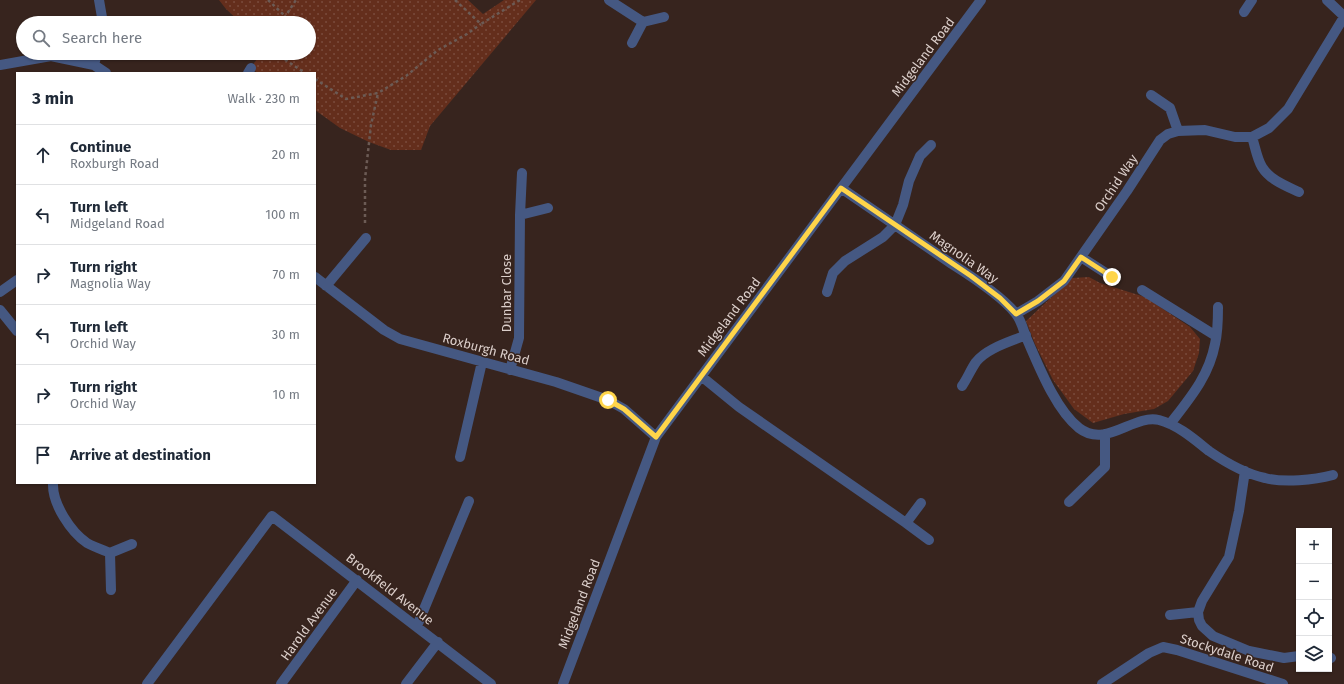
<!DOCTYPE html>
<meta charset="utf-8">
<style>
body{margin:0;font-family:"Fira Sans",sans-serif;background:#f2f2f3;color:#1f2937}
.controls{position:absolute;right:12px;bottom:12px;display:grid;overflow:hidden;border-radius:0px;box-shadow:0 1px 3px #0004}
.controls button{width:36px;height:36px;display:grid;place-items:center;padding:0;border:0;border-bottom:1px solid #e0e1e3;background:#fff;color:#1f2937;font:20px sans-serif}
.stop{position:absolute;width:12px;height:12px;margin:-9px;border:3px solid #ffd54a;border-radius:50%;background:#fff}
.stop.end{background:#ffd54a;border-color:#fff;box-shadow:0 1px 4px #0008}
.list{margin:0;padding:0;list-style:none}
h2{display:flex;justify-content:space-between;align-items:center;height:52px;margin:0;padding:0 16px;font-size:17px}
h2 small{font-size:13px;font-weight:400;color:#747a83}
.list li{display:grid;grid-template-columns:26px 1fr auto;gap:12px;align-items:center;box-sizing:border-box;height:60px;padding:0 16px;border-top:1px solid #e0e1e3}
.list b{display:block;font-size:15px;white-space:nowrap}
.list p{margin:0;font-size:13px;white-space:nowrap;color:#747a83}
.list em{font-size:13px;font-style:normal;color:#747a83}
.icon{flex:none;width:22px;height:22px;fill:none;stroke:currentColor;stroke-width:2;stroke-linecap:round;stroke-linejoin:round}
.map{position:relative;flex:none;width:1344px;height:684px;overflow:hidden}
.search{position:absolute;background:#fff;box-shadow:0 1px 3px #0004;left:16px;top:16px;width:300px;height:44px;display:flex;align-items:center;gap:10px;box-sizing:border-box;padding:0 14px;border-radius:22px;color:#747a83;font-size:15px}
.panel{position:absolute;background:#fff;box-shadow:0 1px 3px #0004;left:16px;top:72px;width:300px;height:412px;border-radius:0px}
.map>svg:first-child{display:block}
.grass{fill:url(#grass-dots)}
.lines{fill:none;stroke-linecap:round;stroke-linejoin:round}
.path{stroke:#6c5b55;stroke-width:2.5;stroke-dasharray:3 3;stroke-linecap:butt}
.minor{stroke:#455882;stroke-width:10}
.route{stroke:#ffd54a;stroke-width:5}
.labels{text-anchor:middle;dominant-baseline:central;stroke-width:3;stroke-linejoin:round;paint-order:stroke}
.street-label{font-size:13px;fill:#dbceca;stroke:#37241e}
</style>
<div class="map">
<svg width="1344" height="684" viewBox="0 0 1344 684">
<defs>
<pattern id="grass-dots" width="8" height="8" patternUnits="userSpaceOnUse"><rect width="8" height="8" fill="#642e1c"/><path d="M2 2h.1M6 6h.1" fill="none" stroke="#7a4b3c" stroke-width="1.8" stroke-linecap="round"/></pattern>
</defs>
<rect width="100%" height="100%" fill="#37241e"/>
<path class="grass" d="M219,0H468L483,14L504,0H536L430,126L421,150H391L369,142L340,128L315,110V73H258L251,68L261,53H309V23H241L226,9Z
M1089,277L1100,283L1145,297L1190,327L1200,339L1199,353L1193,371L1168,401L1154,409L1124,414L1093,423L1074,409L1053,380L1035,344L1026,321L1072,278Z"/>
<g class="lines">
<path class="path" d="M268,0L285,16
M455,0L481,24L520,0
M281,23L296,0
M275,53L305,73
M315,79L346,99L378,93L406,76L438,50L467,34L481,24
M365,223V179L371,125L378,93"/>
<path class="minor" d="M99,0L103,23
M609,0L643,22L664,17
M1327,0L1344,16
M1244,12L1252,0
M632,43L643,22
M0,65L51,56L94,65L106,73
M94,65L97,53
M248,73L251,68
M1151,95L1170,108L1178,131
M1252,137C1255,146 1257,159 1262,167C1270,180 1286,186 1299,192
M841,188C878,213 915,239 952,264C971,276 1003,297 1016,314C1021,320 1023,329 1026,337C1038,364 1055,409 1079,428C1106,449 1133,414 1159,420C1178,425 1194,439 1209,451C1225,462 1246,474 1265,478C1284,483 1314,480 1333,475
M520,215L522,173
M1081,257L1112,277
M315,277L384,330L400,339L556,382L608,400L624,409L656,437
M326,286L366,238
M1142,290L1216,336
M0,292L17,280
M827,292L833,273L845,261L883,237L895,225L903,205L909,181L920,156L931,145
M0,310L17,331
M1016,314L1038,301L1064,281L1127,191L1160,140L1168,134L1178,131L1205,130L1235,137H1252L1269,128L1288,109L1344,17
M510,370L519,338L520,215L548,208
M701,376L739,407L906,523L929,540
M962,386C967,379 971,369 976,362C987,348 1010,342 1026,335
M1170,424C1190,398 1209,376 1215,344C1218,332 1218,319 1218,307
M460,457L482,362
M1245,471L1239,511L1229,557L1202,601L1198,612L1199,620L1202,626L1213,636L1249,651L1284,658L1299,656
M53,483C52,504 71,532 87,543C94,547 103,550 110,553L132,544
M1069,502L1105,467V434
M906,523L921,503
M110,553L111,590
M1170,615L1198,612
M417,626L469,501
M1329,657L1331,658
M147,684L272,516L491,684
M281,684L357,580
M406,684L438,642
M563,684L656,437L981,0
M1102,684L1149,653L1163,647L1177,650L1283,684"/>
</g>
<g class="lines">
<path class="route" d="M608,400L624,409L656,437L841,188L971,276L1000,298L1016,314L1038,301L1064,281L1081,257L1112,277"/>
</g>
<g class="labels">
<g class="street-label">
<text transform="translate(923 57) rotate(-53)">Midgeland Road</text>
<text transform="translate(1116 183) rotate(-56)">Orchid Way</text>
<text transform="translate(964 257) rotate(35)">Magnolia Way</text>
<text transform="translate(506 293) rotate(-90)">Dunbar Close</text>
<text transform="translate(729 317) rotate(-53)">Midgeland Road</text>
<text transform="translate(486 349) rotate(15)">Roxburgh Road</text>
<text transform="translate(390 589) rotate(38)">Brookfield Avenue</text>
<text transform="translate(579 604) rotate(-69)">Midgeland Road</text>
<text transform="translate(309 624) rotate(-54)">Harold Avenue</text>
<text transform="translate(1227 653) rotate(18)">Stockydale Road</text>
</g>
</g>
</svg>
<div class="controls">
<button>+</button>
<button>−</button>
<button><svg class="icon" aria-label="locate" viewBox="0 0 24 24"><circle cx="12" cy="12" r="6"/><path d="M12 2v4M12 18v4M2 12h4M18 12h4"/></svg></button>
<button><svg class="icon" aria-label="layers" viewBox="0 0 24 24"><path d="M12 4l9 5-9 5-9-5zM3 14l9 5 9-5"/></svg></button>
</div>
<div class="stop" style="left:608px;top:400px"></div>
<div class="stop end" style="left:1112px;top:277px"></div>
<div class="search"><svg class="icon" aria-label="search" viewBox="0 0 24 24"><circle cx="10" cy="10" r="6"/><path d="M15 15l6 6"/></svg>Search here</div>
<section class="panel">
<h2>3 min<small>Walk · 230 m</small></h2>
<ul class="list">
<li><svg class="icon" aria-label="ahead" viewBox="0 0 24 24"><path d="M12 20V5M6 11l6-6 6 6"/></svg><div><b>Continue</b><p>Roxburgh Road</p></div><em>20 m</em></li>
<li><svg class="icon" aria-label="left" viewBox="0 0 24 24"><path d="M17 20v-9H6M10 6l-5 5 5 5"/></svg><div><b>Turn left</b><p>Midgeland Road</p></div><em>100 m</em></li>
<li><svg class="icon" aria-label="right" viewBox="0 0 24 24"><path d="M7 20v-9h11M14 6l5 5-5 5"/></svg><div><b>Turn right</b><p>Magnolia Way</p></div><em>70 m</em></li>
<li><svg class="icon" aria-label="left" viewBox="0 0 24 24"><path d="M17 20v-9H6M10 6l-5 5 5 5"/></svg><div><b>Turn left</b><p>Orchid Way</p></div><em>30 m</em></li>
<li><svg class="icon" aria-label="right" viewBox="0 0 24 24"><path d="M7 20v-9h11M14 6l5 5-5 5"/></svg><div><b>Turn right</b><p>Orchid Way</p></div><em>10 m</em></li>
<li><svg class="icon" aria-label="arrive" viewBox="0 0 24 24"><path d="M6 21V4h12l-3 4 3 4H6"/></svg><div><b>Arrive at destination</b></div></li>
</ul>
</section>
</div>
